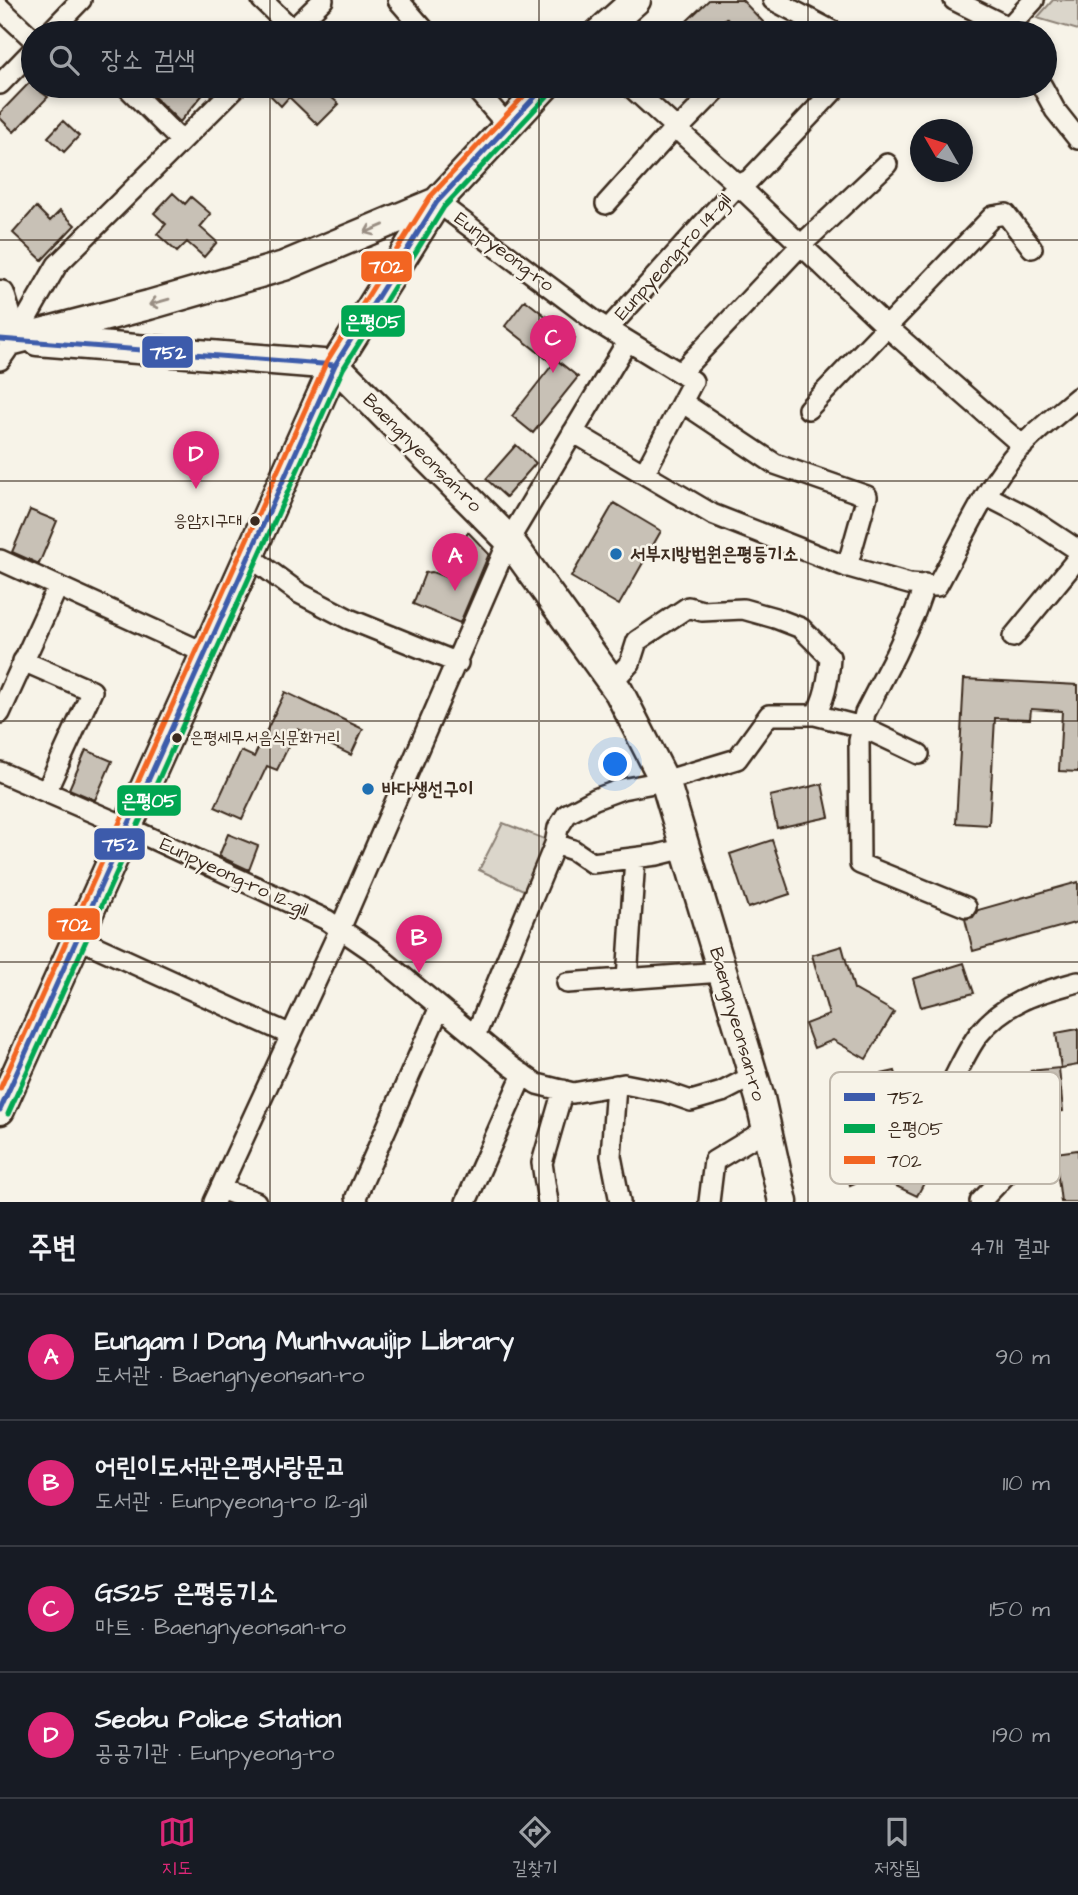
<!DOCTYPE html>
<html lang="ko">
<meta charset="utf-8">
<style>
body{margin:0;font-family:"Architects Daughter","Poor Story",sans-serif;background:#242831;color:#f1f3f6}
.compass{position:absolute;left:910px;top:119px;width:63px;height:63px;border-radius:50%;background:#171b24;box-shadow:0 4px 10px #0003;rotate:309deg}
.you{position:absolute;left:616px;top:765px;width:24px;height:24px;margin:-18px;border:5px solid #fff;border-radius:50%;background:#1a73e8;box-shadow:0 0 0 10px #1a73e833}
.badge{display:grid;place-items:center;width:46px;height:46px;border-radius:50%;background:#db2777;color:#fff;font-size:23px;font-weight:700}
.pin{position:absolute;translate:-50% -58px;filter:drop-shadow(0 2px 4px #0008)}
.pin::after{content:'';position:absolute;top:37px;width:24px;height:21px;background:inherit;clip-path:polygon(0 0,100% 0,50% 100%)}
.list{margin:0;padding:0;list-style:none}
h2{display:flex;justify-content:space-between;align-items:center;height:91px;margin:0;padding:0 28px;font-size:30px}
h2 small{font-size:23px;font-weight:400;color:#9ea1a6}
.list li{display:grid;grid-template-columns:46px 1fr auto;gap:21px;align-items:center;box-sizing:border-box;height:126px;padding:0 28px;border-top:2px solid #363941}
.list b{display:block;font-size:26px;white-space:nowrap}
.list p{margin:0;font-size:23px;white-space:nowrap;color:#9ea1a6}
.list em{font-size:23px;font-style:normal;color:#9ea1a6}
.icon{flex:none;width:38px;height:38px;fill:none;stroke:currentColor;stroke-width:2;stroke-linecap:round;stroke-linejoin:round}
.map{position:relative;flex:none;width:1078px;height:1202px;overflow:hidden}
.search{position:absolute;background:#171b24;box-shadow:0 4px 10px #0003;left:21px;right:21px;top:21px;height:77px;display:flex;align-items:center;gap:18px;box-sizing:border-box;padding:0 24px;border-radius:38px;color:#9ea1a6;font-size:26px}
.sheet{height:595px;background:#171b24}
nav{display:flex;justify-content:space-around;align-items:center;box-sizing:border-box;height:98px;border-top:2px solid #363941;background:#171b24;font-size:19px;color:#9ea1a6}
nav a{display:grid;justify-items:center;gap:4px}
nav .on{color:#db2777}
.map>svg:first-child{display:block}
.green{fill:#dbd6cb;stroke:#8b8074;stroke-width:2}
.building{fill:#c8c1b6;stroke:#3b2a1e;stroke-width:2}
.lines{fill:none;stroke-linecap:round;stroke-linejoin:round}
.street-casing{stroke:#3b2a1e;stroke-width:24}
.secondary-casing{stroke:#3b2a1e;stroke-width:33}
.street{stroke:#f7f3e8;stroke-width:19}
.secondary{stroke:#f7f3e8;stroke-width:28}
.bus-1-casing{stroke:#f7f3e8;stroke-width:10}
.bus-2-casing{stroke:#f7f3e8;stroke-width:10}
.bus-3-casing{stroke:#f7f3e8;stroke-width:10}
.bus-1{stroke:#3d5bab;stroke-width:5}
.bus-2{stroke:#00a651;stroke-width:5}
.bus-3{stroke:#f26522;stroke-width:5}
.oneway{stroke:#998e83}
.grid{fill:none;stroke:#3b2a1e;stroke-width:2;stroke-opacity:0.55}
.bus-dot{fill:#3b2a1e;stroke:#f7f3e8;stroke-width:2.5}
.poi-dot{fill:#1f6fb2;stroke:#f7f3e8;stroke-width:2.5}
.labels{text-anchor:middle;dominant-baseline:central;stroke-width:5;stroke-linejoin:round;paint-order:stroke}
.bus-label{font-size:17px;fill:#3b2a1e;stroke:#f7f3e8;text-anchor:end}
.street-label{font-size:19px;fill:#3b2a1e;stroke:#f7f3e8}
.poi-label{font-size:19px;font-weight:bold;fill:#3b2a1e;stroke:#f7f3e8;text-anchor:start}
.key{fill:#f7f3e8;stroke:#bfb7ab;stroke-width:2}
.key-label{font-size:19px;fill:#3b2a1e}
.line-badge{stroke:#f7f3e8;stroke-width:2.5}
.badge-label{font-size:19px;text-anchor:middle;font-weight:bold;fill:#fff}
</style>
<div class="map">
<svg width="1078" height="1202" viewBox="0 0 1078 1202">
<rect width="100%" height="100%" fill="#f7f3e8"/>
<filter id="ink" filterUnits="userSpaceOnUse"><feTurbulence type="fractalNoise" baseFrequency=".0143" numOctaves="2"/><feDisplacementMap in="SourceGraphic" scale="14" xChannelSelector="R" yChannelSelector="G"/><feConvolveMatrix kernelMatrix="1 2 1 2 8 2 1 2 1" color-interpolation-filters="sRGB"/></filter>
<g filter="url(#ink)">
<path class="green" d="M1053,0H1078V30L1037,18Z
M503,823L550,841L530,893L479,870Z"/>
<path class="building" d="M709,0H742L767,26L760,33H740L726,18L710,33H674Z
M31,81L33,86L48,97L14,132L0,118V113Z
M143,86H210L180,122Z
M261,86H319L339,104L318,125L289,97L281,106Z
M63,121L79,136L64,152L48,137Z
M173,193L185,204L191,197L211,214L200,227L217,242L204,257L187,242L177,252L157,234L166,224L154,213Z
M36,207L50,221L60,211L75,225L42,260L13,233Z
M525,300L575,339L558,361L578,377L533,433L512,416L553,364L505,326Z
M516,445L536,463L506,497L486,479Z
M614,503L661,531L619,605L571,577Z
M30,510L57,521L39,564L12,552Z
M468,532L489,554L460,623L413,604L425,573L432,572L446,577Z
M964,679L1078,685V772L1059,771L1062,711L1031,709L1030,719L995,718L989,825L956,823Z
M285,692L363,729L351,755L297,729L277,770L267,766L242,819L215,807L241,751L254,757Z
M86,750L112,761L95,800L69,789Z
M822,784L829,817L777,828L770,796Z
M228,834L258,846L249,870L219,856Z
M772,840L790,894L748,908L730,854Z
M1078,882V922L973,951L965,919L973,917L978,910Z
M842,946L854,989L894,1012L866,1059L833,1040L814,1048L805,1024L829,1015L812,955Z
M964,963L974,993L921,1007L913,979Z
M1078,1029V1065L1061,1068L1056,1033Z
M1059,1068L1063,1111L1035,1114L1030,1071Z
M895,1071L910,1123L948,1139L917,1196L873,1175L850,1185L843,1157L887,1145L876,1117L864,1118L859,1107L872,1103L868,1077Z
M1078,1150V1202H1061L1055,1153Z"/>
<g class="lines">
<defs>
<path id="street" d="M262,0L293,30
M398,0L427,33
M773,0L836,33
M954,0L1020,33
M0,8L33,39
M61,21L74,33
M1009,27L1034,0
M49,33L81,0
M289,33L323,0
M0,84L33,50
M126,86L181,141
M473,86L508,126
M630,86L738,185L886,326L1023,446
M1042,86L1055,110L1078,139
M437,202L595,321L693,381L644,474
M606,204L669,134L678,129L720,86
M608,329L738,185L749,180L838,86
M0,360L14,340L57,265L237,86
M680,373L801,245L887,164
M682,402L775,464L867,496L847,567
M808,409L993,216L1006,214L1032,248
M573,432L712,514L842,565L909,584L937,586C963,539 985,487 1021,447C1038,429 1059,413 1078,397
M987,496L1028,517L1078,550
M249,556L299,593L349,619L458,663
M0,560L205,653
M925,584L915,612L895,655L865,713L859,741L860,864L966,907
M1013,637L1078,558
M23,661L92,691L46,792
M612,682L630,663L637,641L688,607L702,611L743,609L775,618L801,628L830,657C829,677 826,698 815,715
M0,713L58,586
M0,772L127,827L327,920L371,950L511,1066L537,1084L573,1093L624,1084L665,1092L691,1101L722,1092L753,1076
M555,844L573,850L592,863L657,855L685,848
M77,938L291,1035
M627,979L635,858
M567,983L722,972
M475,1036L555,844L558,828L567,814L595,799L622,789L664,781L737,759L769,715H815L862,727L919,754
M616,1085L611,1156L620,1202
M220,1189L256,1202
M214,1202L340,929L509,540L627,342
M357,1202L356,1197L440,1007
M466,1202L523,1074
M548,1202L542,1163L563,1090
M709,1202L714,1161L767,1129
M980,1202L1015,1165L1008,1149L952,1082C960,1067 968,1048 979,1034C1006,1000 1039,993 1078,982"/>
<path id="secondary" d="M599,33L636,0
M0,295L14,340L149,305L284,266L437,202
M37,341L335,365
M335,365L509,540L619,692L666,784L760,1098L783,1202
M0,1110L335,365L437,202L545,86"/>
</defs>
<use href="#street" class="street-casing"/>
<use href="#secondary" class="secondary-casing"/>
<use href="#street" class="street"/>
<use href="#secondary" class="secondary"/>
<defs>
<path id="bus-1" d="M0,339L335,365
M0,1110L335,365L437,202L545,86"/>
<path id="bus-2" d="M8,1114L343,369L444,207L551,92"/>
<path id="bus-3" d="M0,1089L327,361L430,197L533,86"/>
</defs>
<use href="#bus-1" class="bus-1-casing"/>
<use href="#bus-2" class="bus-2-casing"/>
<use href="#bus-3" class="bus-3-casing"/>
<use href="#bus-1" class="bus-1"/>
<use href="#bus-2" class="bus-2"/>
<use href="#bus-3" class="bus-3"/>
</g>
<defs><path id="oneway-shaft" d="M-6 0H5M1.5-3L5.5 0L1.5 3" fill="none" stroke-width="1.6" stroke-linecap="round" stroke-linejoin="round" transform="scale(1.75)"/></defs>
<g class="oneway">
<use href="#oneway-shaft" transform="translate(374 229) rotate(157)"/>
<use href="#oneway-shaft" transform="translate(159 302) rotate(164)"/>
</g>
</g>
<path class="grid" d="M270,0V33M539,0V33M808,0V33M270,86V1202M539,86V1202M808,86V1202M0,240H1078M0,481H1078M0,721H1078M0,962H1078"/>
<g class="bus-dot">
<circle cx="255" cy="521" r="6"/>
<circle cx="177" cy="738" r="6"/>
</g>
<g class="poi-dot">
<circle cx="616" cy="554" r="7"/>
<circle cx="368" cy="789" r="7"/>
</g>
<g class="labels">
<g class="bus-label">
<text x="242" y="521">응암지구대</text>
<text x="190" y="738" text-anchor="start">은평세무서음식문화거리</text>
</g>
<g class="street-label">
<text transform="translate(504 252) rotate(37)">Eunpyeong-ro</text>
<text transform="translate(673 257) rotate(-48)">Eunpyeong-ro 14-gil</text>
<text transform="translate(422 453) rotate(45)">Baengnyeonsan-ro</text>
<text transform="translate(234 877) rotate(25)">Eunpyeong-ro 12-gil</text>
<text transform="translate(737 1024) rotate(74)">Baengnyeonsan-ro</text>
</g>
<g class="poi-label">
<text x="630" y="554">서부지방법원은평등기소</text>
<text x="382" y="789">바다생선구이</text>
</g>
</g>
<rect x="830" y="1072" width="230" height="112" rx="10" class="key"/>
<rect x="844" y="1093" width="31" height="8" fill="#3d5bab"/>
<rect x="844" y="1124" width="31" height="9" fill="#00a651"/>
<rect x="844" y="1156" width="31" height="8" fill="#f26522"/>
<g class="key-label">
<text x="887" y="1104">752</text>
<text x="887" y="1135">은평05</text>
<text x="887" y="1167">702</text>
</g>
<g class="line-badge">
<rect x="360" y="250" width="53" height="33" rx="7" fill="#f26522"/>
<rect x="340" y="304" width="66" height="34" rx="7" fill="#00a651"/>
<rect x="141" y="335" width="53" height="34" rx="7" fill="#3d5bab"/>
<rect x="116" y="784" width="66" height="33" rx="7" fill="#00a651"/>
<rect x="93" y="827" width="53" height="34" rx="7" fill="#3d5bab"/>
<rect x="47" y="907" width="54" height="34" rx="7" fill="#f26522"/>
</g>
<g class="badge-label">
<text x="386" y="273">702</text>
<text x="373" y="328">은평05</text>
<text x="168" y="359">752</text>
<text x="149" y="807">은평05</text>
<text x="120" y="851">752</text>
<text x="74" y="931">702</text>
</g>
</svg>
<svg class="compass" viewBox="-18 -18 36 36"><path d="M0-13l5 13h-10z" fill="#e53935"/><path d="M0 13l5-13h-10z" fill="#9ea1a6"/></svg>
<div class="you"></div>
<div class="pin badge" style="left:455px;top:591px">A</div>
<div class="pin badge" style="left:419px;top:973px">B</div>
<div class="pin badge" style="left:553px;top:373px">C</div>
<div class="pin badge" style="left:196px;top:489px">D</div>
<div class="search"><svg class="icon" aria-label="search" viewBox="0 0 24 24"><circle cx="10" cy="10" r="6"/><path d="M15 15l6 6"/></svg>장소 검색</div>
</div>
<section class="sheet">
<h2>주변<small>4개 결과</small></h2>
<ul class="list">
<li><span class="badge">A</span><div><b>Eungam 1 Dong Munhwauijip Library</b><p>도서관 · Baengnyeonsan-ro</p></div><em>90 m</em></li>
<li><span class="badge">B</span><div><b>어린이도서관은평사랑문고</b><p>도서관 · Eunpyeong-ro 12-gil</p></div><em>110 m</em></li>
<li><span class="badge">C</span><div><b>GS25 은평등기소</b><p>마트 · Baengnyeonsan-ro</p></div><em>150 m</em></li>
<li><span class="badge">D</span><div><b>Seobu Police Station</b><p>공공기관 · Eunpyeong-ro</p></div><em>190 m</em></li>
</ul>
</section>
<nav>
<a class="on"><svg class="icon" aria-label="map" viewBox="0 0 24 24"><path d="M3 6l6-2 6 2 6-2v14l-6 2-6-2-6 2zM9 4v14M15 6v14"/></svg>지도</a>
<a><svg class="icon" aria-label="directions" viewBox="0 0 24 24"><path d="M12 3l9 9-9 9-9-9zM9 14v-3h6M13 9l2 2-2 2"/></svg>길찾기</a>
<a><svg class="icon" aria-label="saved" viewBox="0 0 24 24"><path d="M7 4h10v16l-5-4-5 4z"/></svg>저장됨</a>
</nav>
